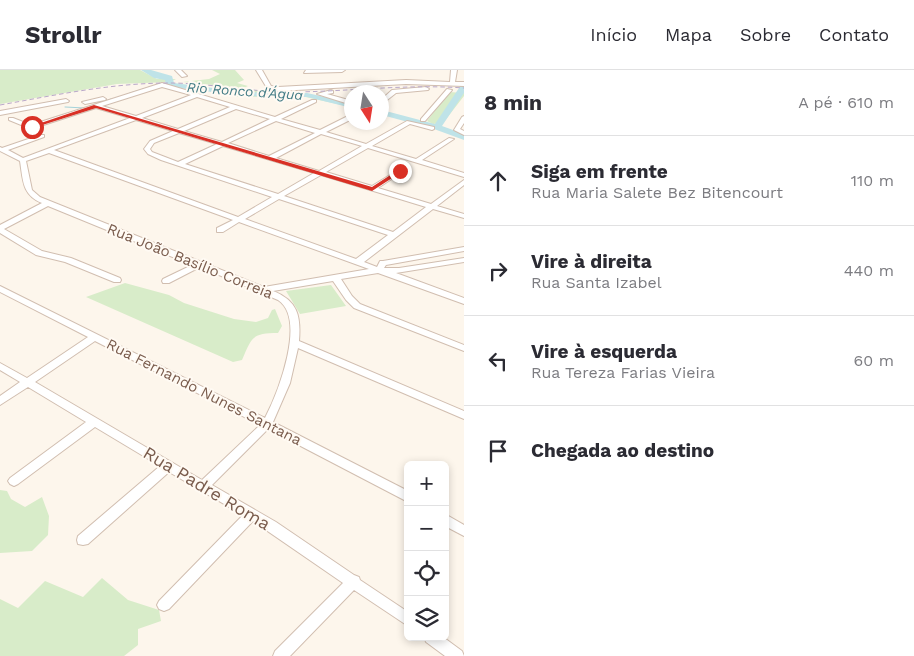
<!DOCTYPE html>
<html lang="pt">
<meta charset="utf-8">
<style>
body{margin:0;font-family:"Work Sans",sans-serif;background:#f7f7f7;color:#2b2b33}
.controls{position:absolute;right:15px;bottom:15px;display:grid;overflow:hidden;border-radius:8px;box-shadow:0 2px 8px #0003}
.controls button{width:45px;height:45px;display:grid;place-items:center;padding:0;border:0;border-bottom:1px solid #e1e1e2;background:#fff;color:#2b2b33;font:25px sans-serif}
.compass{position:absolute;left:344px;top:15px;width:45px;height:45px;border-radius:50%;background:#fff;box-shadow:0 2px 8px #0003;rotate:168deg}
.stop{position:absolute;width:15px;height:15px;margin:-11px;border:4px solid #d93025;border-radius:50%;background:#fff}
.stop.end{background:#d93025;border-color:#fff;box-shadow:0 1px 5px #0008}
.list{margin:0;padding:0;list-style:none}
h2{display:flex;justify-content:space-between;align-items:center;height:65px;margin:0;padding:0 20px;font-size:21px}
h2 small{font-size:16px;font-weight:400;color:#7c7c81}
.list li{display:grid;grid-template-columns:32px 1fr auto;gap:15px;align-items:center;box-sizing:border-box;height:90px;padding:0 20px;border-top:1px solid #e1e1e2}
.list b{display:block;font-size:19px;white-space:nowrap}
.list p{margin:0;font-size:16px;white-space:nowrap;color:#7c7c81}
.list em{font-size:16px;font-style:normal;color:#7c7c81}
.icon{flex:none;width:28px;height:28px;fill:none;stroke:currentColor;stroke-width:2;stroke-linecap:round;stroke-linejoin:round}
.map{position:relative;flex:none;width:464px;height:586px;overflow:hidden}
header{display:flex;align-items:center;gap:30px;box-sizing:border-box;height:70px;padding:0 25px;background:#fff;border-bottom:1px solid #e1e1e2}
header strong{font-size:24px}
nav{display:flex;gap:28px;margin-inline-start:auto;font-size:18px}
main{display:flex}
aside{flex:1;background:#fff}
.map>svg:first-child{display:block}
.green{fill:#d8ecc9}
.lines{fill:none;stroke-linecap:round;stroke-linejoin:round}
.stream{stroke:#a5d3da;stroke-width:1}
.river{fill:#bfe3e8;fill-rule:evenodd}
.minor-casing{stroke:#d1beb0;stroke-width:2}
.minor{fill:#fff;fill-rule:evenodd}
.rail{stroke:#b9a8c9;stroke-width:1;stroke-dasharray:4.5 3;stroke-linecap:butt}
.route{fill:#d93025}
.labels{text-anchor:middle;dominant-baseline:central;stroke-width:4;stroke-linejoin:round;paint-order:stroke}
.far-water-label{font-size:14px;font-style:italic;fill:#437c86;stroke:#fffaf3}
.street-label{font-size:15px;fill:#7a5c4d;stroke:#fffaf3}
.near-street-label{font-size:18px;fill:#7a5c4d;stroke:#fffaf3}
</style>
<header>
<strong>Strollr</strong>
<nav><a>Início</a><a>Mapa</a><a>Sobre</a><a>Contato</a></nav>
</header>
<main>
<div class="map">
<svg width="464" height="586" viewBox="0 0 464 586">
<rect width="100%" height="100%" fill="#fdf6ec"/>
<path class="green" d="M0,0H140L157,9H176L170,12L117,14L0,34Z
M212,0H235L244,10L237,13L248,16L243,18L183,12L209,9L220,4Z
M227,18L309,24L351,35V37L301,26L234,27L235,24L205,19Z
M449,22L464,23V26L443,53L433,54L427,51Z
M125,213L169,225L184,233L234,249L256,252L268,248L272,240L275,239L282,256L278,263C252,263 252,267 242,290L233,292L86,227Z
M331,215L346,236L300,244L286,221Z
M0,420L7,421L11,429L25,437L42,427L49,446L48,465L32,481L0,483Z
M102,508L128,530L159,540L161,551L138,559V575L124,586H0V529L18,538L45,511L83,527Z"/>
<g class="lines">
<path class="stream" d="M127,24L159,14H168
M65,37L85,38L111,29"/>
<path class="river" d="M141,0H151L172,6L174,13L245,22L307,23L352,33V38L307,27L245,26L170,17L166,15L165,10L154,8Z
M461,15H464V23L442,56L464,64V70L434,59L382,45V40L435,54Z"/>
<defs>
<path id="minor" d="M175,0H181L187,6L182,7Z
M256,0H262L271,16L278,17L406,10L450,12L451,0H457L455,12H464V16L406,14L278,21L267,18Z
M306,0H345L342,2L304,3Z
M162,13L275,47L312,30H316V32L281,49L320,60L352,44V49L326,62L366,74L407,51L434,57V59L432,60L410,54L372,76L416,89L449,68L454,69L422,90L464,103V107L368,78L326,102L372,116L398,100H402V102L378,118L431,134L464,110V115L437,136L464,144V148L433,139L364,192L377,197L380,191H383L464,177V181L386,195L384,198H399L464,188V192L396,203L464,228V234L378,203L341,209L352,226L360,234L464,275V281L354,238L346,230L333,211L273,221C298,231 301,246 299,271L464,341V349L298,278L290,313L273,352L408,421V432L268,359L212,415L276,452L354,505L359,507L360,510L408,542V556L354,520L290,586H273L275,581L343,513L253,451L169,539L164,541L159,539L157,535L159,531L243,445L169,402L88,474L83,475L78,474L77,470L78,466L160,396L95,357L18,414L14,416L10,414L8,411L10,408L86,352L28,317L0,335V326L20,312L0,300V293L27,308L88,267L0,222V216L265,348C278,323 307,249 278,230L200,197L169,213H163L162,211L163,209L192,195L48,136L4,159L42,181L71,188L120,208L121,210L120,212H114L65,192L36,185L0,163V155L42,133C22,125 23,110 20,91L0,81V77L2,78L40,65H44V67L8,80L23,88L130,48L96,38L31,59L9,50V48H13L31,55ZM162,17L191,25L136,46L102,36ZM197,27L230,37L178,59L142,48ZM236,39L270,49L222,72L184,61ZM136,50L173,61L150,71L144,79L148,84L161,90L272,127L238,147L54,80ZM276,51L315,63L269,86L228,73ZM179,63L217,74L178,92L152,82L150,79L154,73ZM321,64L362,76L319,101L276,88ZM223,76L314,103L278,124L185,94ZM49,83L233,150L217,158V162H223L239,152L369,199L264,217L40,127L32,120L26,91ZM321,105L426,137L393,162L284,126ZM279,129L388,165L356,189L245,149ZM95,271L260,355L202,410L35,312Z
M426,17L429,19L428,20L396,23L382,34V29L392,20Z
M447,19L452,20L425,51H421V49Z
M331,20L333,21V23L327,24L352,31V35L317,24Z
M103,27L106,29L105,30L85,34L82,32Z
M66,29L69,31L68,32L0,45V41Z
M464,46V53L460,59L464,61V65L454,60L462,47Z
M445,444L464,455V466L445,456Z
M424,567H443L462,581L464,586H445L426,572Z"/>
</defs>
<use href="#minor" class="minor-casing"/>
<use href="#minor" class="minor"/>
<path class="rail" d="M0,35C56,25 112,13 169,13C212,13 254,23 297,22C353,21 408,14 464,18"/>
</g>
<path class="route" d="M94,35L372,117L398,100L403,101L372,121L96,38L33,58L29,57Z"/>
<g class="labels">
<g class="far-water-label">
<text transform="translate(245 21) rotate(4)">Rio Ronco d'Água</text>
</g>
<g class="street-label">
<text transform="translate(190 191) rotate(22)">Rua João Basílio Correia</text>
<text transform="translate(204 322) rotate(27)">Rua Fernando Nunes Santana</text>
</g>
<g class="near-street-label">
<text transform="translate(207 418) rotate(31)">Rua Padre Roma</text>
</g>
</g>
</svg>
<div class="controls">
<button>+</button>
<button>−</button>
<button><svg class="icon" aria-label="locate" viewBox="0 0 24 24"><circle cx="12" cy="12" r="6"/><path d="M12 2v4M12 18v4M2 12h4M18 12h4"/></svg></button>
<button><svg class="icon" aria-label="layers" viewBox="0 0 24 24"><path d="M12 4l9 5-9 5-9-5zM3 14l9 5 9-5"/></svg></button>
</div>
<svg class="compass" viewBox="-18 -18 36 36"><path d="M0-13l5 13h-10z" fill="#e53935"/><path d="M0 13l5-13h-10z" fill="#7c7c81"/></svg>
<div class="stop" style="left:32px;top:57px"></div>
<div class="stop end" style="left:400px;top:101px"></div>
</div>
<aside>
<h2>8 min<small>A pé · 610 m</small></h2>
<ul class="list">
<li><svg class="icon" aria-label="ahead" viewBox="0 0 24 24"><path d="M12 20V5M6 11l6-6 6 6"/></svg><div><b>Siga em frente</b><p>Rua Maria Salete Bez Bitencourt</p></div><em>110 m</em></li>
<li><svg class="icon" aria-label="right" viewBox="0 0 24 24"><path d="M7 20v-9h11M14 6l5 5-5 5"/></svg><div><b>Vire à direita</b><p>Rua Santa Izabel</p></div><em>440 m</em></li>
<li><svg class="icon" aria-label="left" viewBox="0 0 24 24"><path d="M17 20v-9H6M10 6l-5 5 5 5"/></svg><div><b>Vire à esquerda</b><p>Rua Tereza Farias Vieira</p></div><em>60 m</em></li>
<li><svg class="icon" aria-label="arrive" viewBox="0 0 24 24"><path d="M6 21V4h12l-3 4 3 4H6"/></svg><div><b>Chegada ao destino</b></div></li>
</ul>
</aside>
</main>
